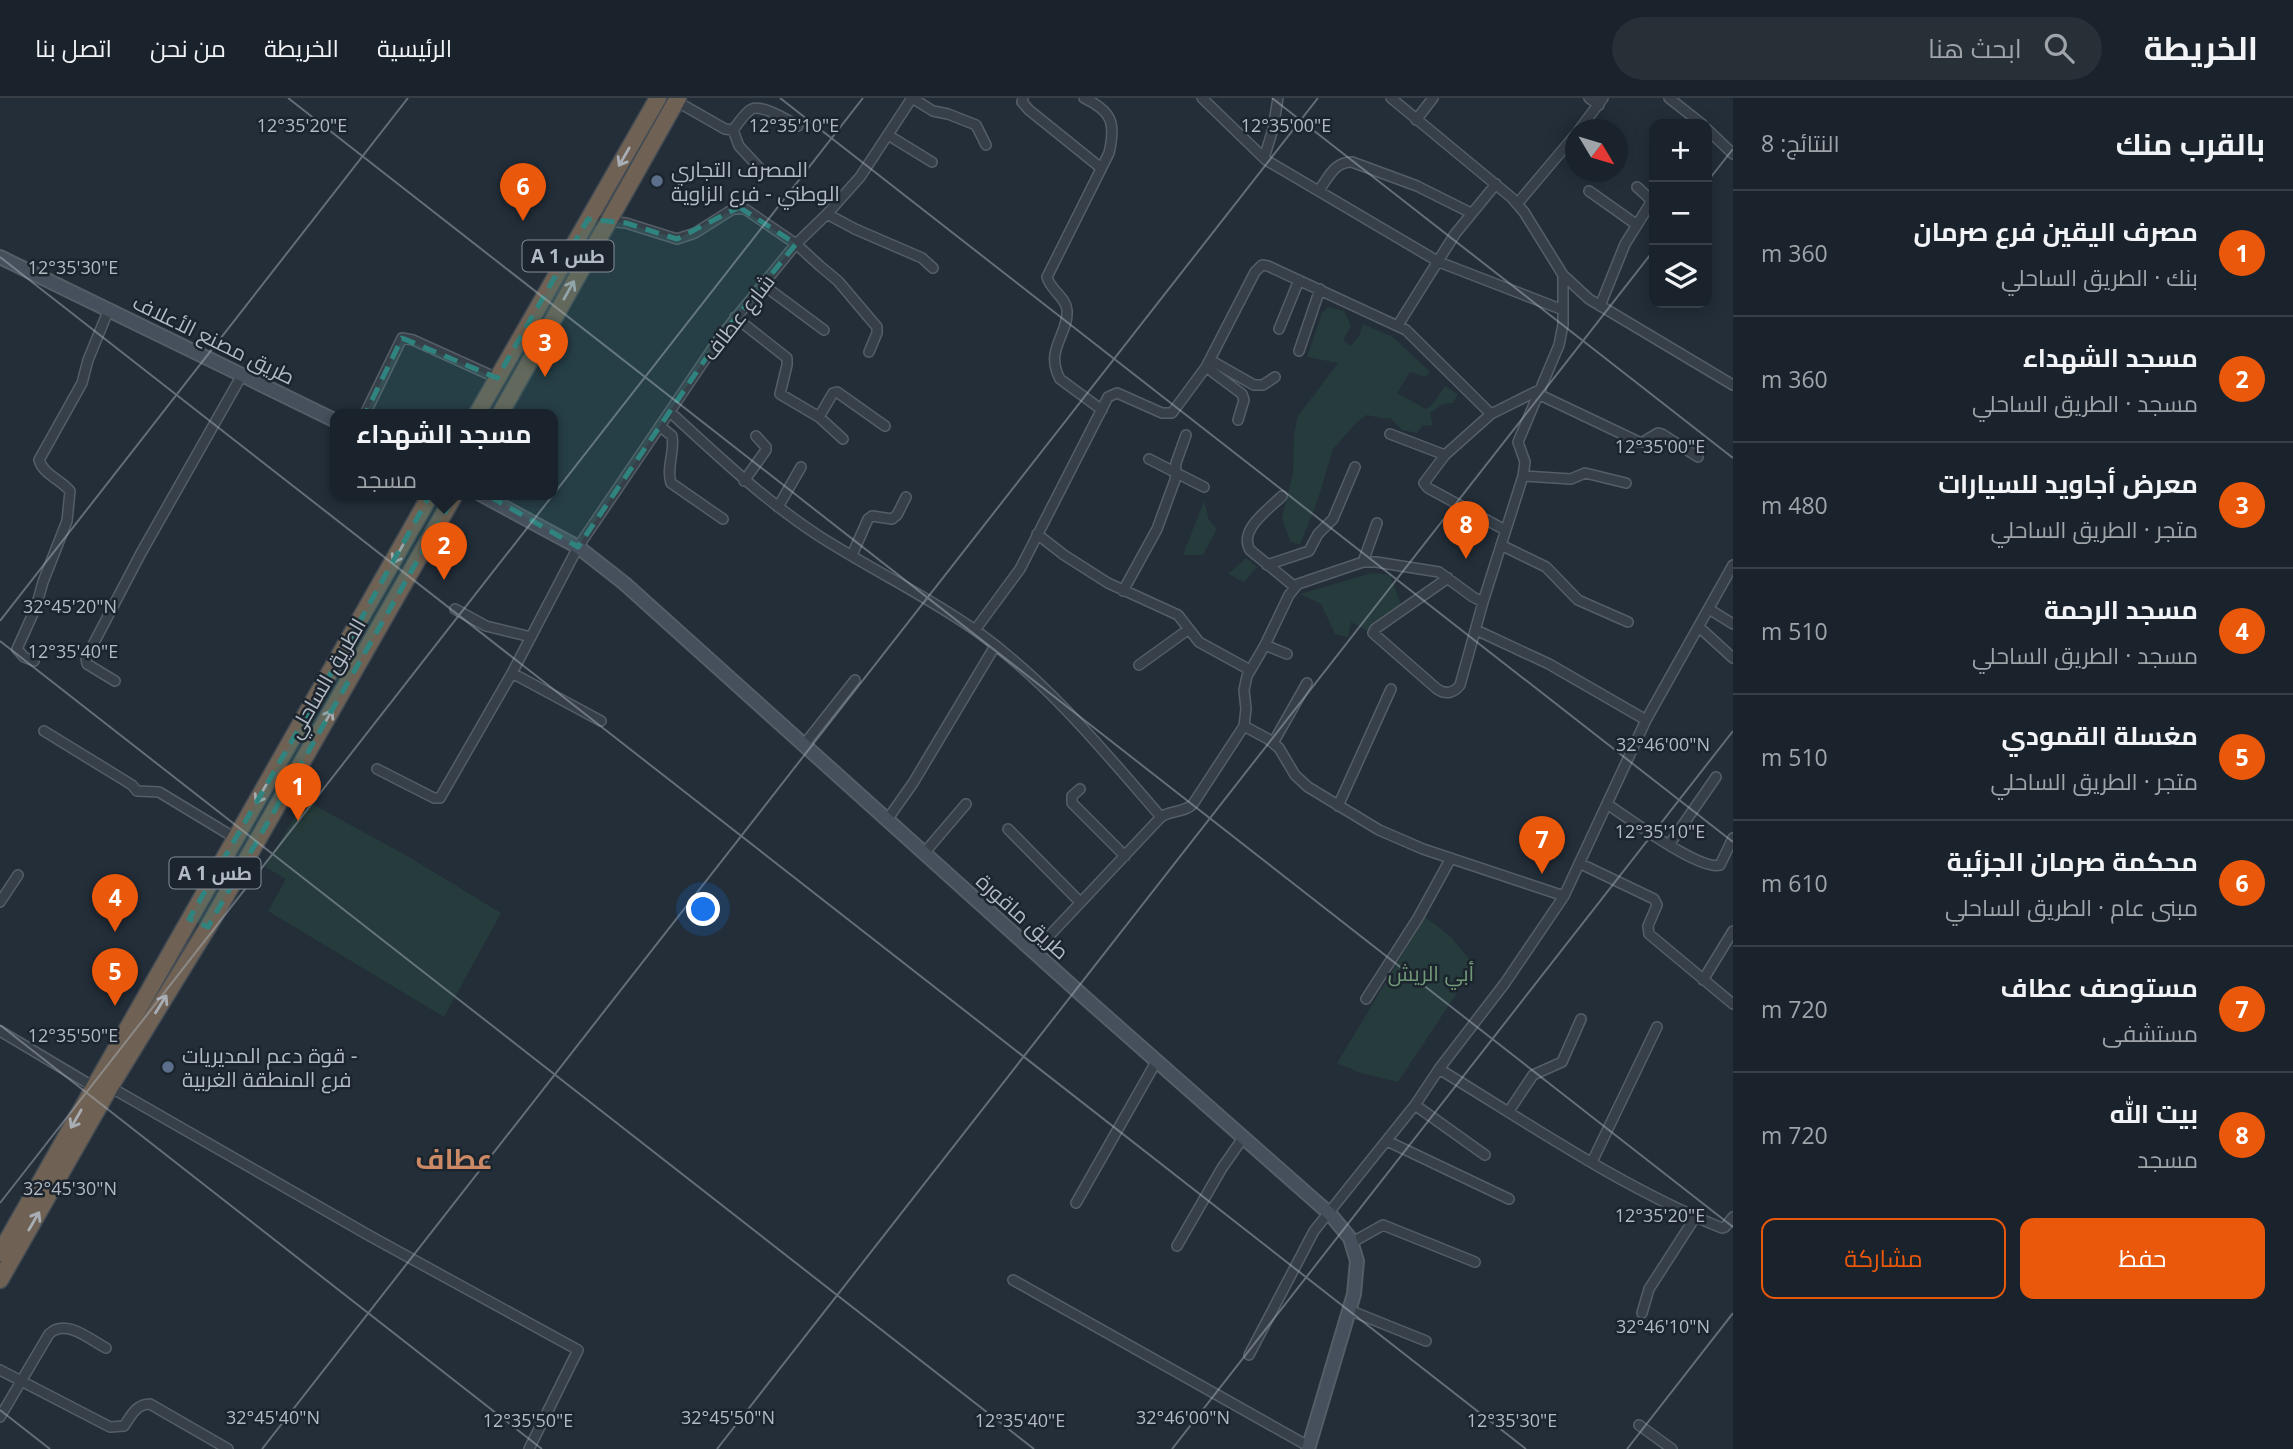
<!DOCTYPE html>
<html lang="ar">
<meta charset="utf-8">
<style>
body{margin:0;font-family:"Open Sans",Cairo,sans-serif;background:#272f37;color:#f1f3f6;direction:rtl}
.controls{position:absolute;right:21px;top:21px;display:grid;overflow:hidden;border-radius:14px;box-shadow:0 4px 18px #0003}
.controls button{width:63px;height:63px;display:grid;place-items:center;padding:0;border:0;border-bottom:2px solid #383f47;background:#1a222b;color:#f1f3f6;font:35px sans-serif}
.compass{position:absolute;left:1565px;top:21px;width:63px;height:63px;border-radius:50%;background:#1a222b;box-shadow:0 4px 18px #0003;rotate:128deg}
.you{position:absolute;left:704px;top:812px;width:24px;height:24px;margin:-18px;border:5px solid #fff;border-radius:50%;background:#1a73e8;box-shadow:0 0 0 10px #1a73e833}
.badge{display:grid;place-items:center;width:46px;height:46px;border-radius:50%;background:#ea580c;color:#fff;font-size:23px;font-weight:700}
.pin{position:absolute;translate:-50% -58px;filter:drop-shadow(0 2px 4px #0008)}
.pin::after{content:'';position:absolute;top:37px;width:24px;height:21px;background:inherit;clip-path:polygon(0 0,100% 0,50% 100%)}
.popup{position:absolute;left:330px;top:311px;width:228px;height:91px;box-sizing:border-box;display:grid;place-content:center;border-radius:14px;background:#1a222b;filter:drop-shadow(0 2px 5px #0005);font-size:23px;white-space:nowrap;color:#9fa4a9}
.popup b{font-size:26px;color:#f1f3f6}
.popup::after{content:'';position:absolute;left:50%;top:100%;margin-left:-14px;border:14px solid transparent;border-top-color:#1a222b}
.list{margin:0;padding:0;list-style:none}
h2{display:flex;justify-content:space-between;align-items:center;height:91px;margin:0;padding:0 28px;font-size:30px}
h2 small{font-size:23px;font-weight:400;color:#9fa4a9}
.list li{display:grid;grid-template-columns:46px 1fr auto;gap:21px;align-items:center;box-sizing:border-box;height:126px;padding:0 28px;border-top:2px solid #383f47}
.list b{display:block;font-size:26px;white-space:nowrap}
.list p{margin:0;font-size:23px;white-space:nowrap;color:#9fa4a9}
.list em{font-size:23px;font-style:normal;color:#9fa4a9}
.actions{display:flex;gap:14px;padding:21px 28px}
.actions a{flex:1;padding:16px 0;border:2px solid #ea580c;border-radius:14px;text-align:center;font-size:24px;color:#ea580c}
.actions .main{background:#ea580c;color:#fff}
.icon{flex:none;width:38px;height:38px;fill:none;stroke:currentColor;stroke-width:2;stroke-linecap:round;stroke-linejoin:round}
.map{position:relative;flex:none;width:1733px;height:1351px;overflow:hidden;direction:ltr}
header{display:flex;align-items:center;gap:42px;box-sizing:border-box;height:98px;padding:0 35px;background:#1a222b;border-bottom:2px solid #383f47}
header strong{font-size:33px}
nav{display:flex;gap:38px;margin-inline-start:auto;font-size:24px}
.search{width:490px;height:63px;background:#272f37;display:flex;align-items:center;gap:18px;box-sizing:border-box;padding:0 24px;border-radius:38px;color:#9fa4a9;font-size:26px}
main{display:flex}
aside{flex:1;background:#1a222b}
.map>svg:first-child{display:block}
.green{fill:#263b3b}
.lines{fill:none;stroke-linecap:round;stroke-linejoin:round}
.street-casing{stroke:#555e67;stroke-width:12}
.secondary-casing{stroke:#555e67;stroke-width:16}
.highway-casing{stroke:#424b54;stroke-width:19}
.street{stroke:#374049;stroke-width:9}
.secondary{stroke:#45505c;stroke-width:12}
.highway{stroke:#6f6254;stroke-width:16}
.oneway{stroke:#a8aeb4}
.marked{fill:#30847f;fill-opacity:0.2;stroke:#30847f;stroke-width:5;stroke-dasharray:14 9;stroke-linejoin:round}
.ticks{fill:none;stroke:#b2bbc5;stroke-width:2;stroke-opacity:0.45}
.service-dot{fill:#5c6f8a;stroke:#1c252e;stroke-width:2.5}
.labels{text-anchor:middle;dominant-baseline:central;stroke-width:5;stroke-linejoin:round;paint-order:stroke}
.shield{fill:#1c252e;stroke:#858e98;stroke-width:2}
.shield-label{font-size:19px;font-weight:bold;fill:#b2bbc5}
.poi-label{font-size:21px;fill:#b2bbc5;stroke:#1c252e;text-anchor:start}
.street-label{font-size:21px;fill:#b2bbc5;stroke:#1c252e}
.park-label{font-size:21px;fill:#719977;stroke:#1c252e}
.district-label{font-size:28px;font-weight:bold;fill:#cc8965;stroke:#1c252e}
.ticks-label{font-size:18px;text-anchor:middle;fill:#b2bbc5;stroke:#1c252e;stroke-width:5;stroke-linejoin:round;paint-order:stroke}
</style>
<header>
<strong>الخريطة</strong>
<div class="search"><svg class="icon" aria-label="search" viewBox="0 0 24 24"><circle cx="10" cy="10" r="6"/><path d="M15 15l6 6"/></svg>ابحث هنا</div>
<nav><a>الرئيسية</a><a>الخريطة</a><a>من نحن</a><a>اتصل بنا</a></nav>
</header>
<main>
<aside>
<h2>بالقرب منك<small>النتائج: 8</small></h2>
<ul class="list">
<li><span class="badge">1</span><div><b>مصرف اليقين فرع صرمان</b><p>بنك · الطريق الساحلي</p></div><em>360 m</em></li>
<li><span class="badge">2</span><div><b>مسجد الشهداء</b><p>مسجد · الطريق الساحلي</p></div><em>360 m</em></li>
<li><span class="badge">3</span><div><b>معرض أجاويد للسيارات</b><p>متجر · الطريق الساحلي</p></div><em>480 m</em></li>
<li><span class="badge">4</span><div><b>مسجد الرحمة</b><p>مسجد · الطريق الساحلي</p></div><em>510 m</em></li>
<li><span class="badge">5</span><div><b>مغسلة القمودي</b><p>متجر · الطريق الساحلي</p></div><em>510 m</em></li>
<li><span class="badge">6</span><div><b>محكمة صرمان الجزئية</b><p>مبنى عام · الطريق الساحلي</p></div><em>610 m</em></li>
<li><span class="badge">7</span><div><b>مستوصف عطاف</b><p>مستشفى</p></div><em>720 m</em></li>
<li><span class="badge">8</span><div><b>بيت الله</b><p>مسجد</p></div><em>720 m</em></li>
</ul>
<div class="actions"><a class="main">حفظ</a><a>مشاركة</a></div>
</aside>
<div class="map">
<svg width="1733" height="1351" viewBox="0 0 1733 1351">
<rect width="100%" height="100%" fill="#232e39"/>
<path class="green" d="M1328,209L1344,213L1351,228L1343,242L1351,248L1359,238L1363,226L1393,239L1430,274L1426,279L1410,274L1397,295L1426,311L1432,307L1445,288L1458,296L1453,305L1443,306L1430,315L1433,327L1422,328L1417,335L1402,332L1390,320H1381L1367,317L1356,325L1333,351L1318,401L1300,447L1290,443L1282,420L1293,375L1294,336L1298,318L1338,265L1307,259L1322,215Z
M1204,403L1209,422L1217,431L1203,457H1183Z
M1246,460L1257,469L1244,484L1228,476Z
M1372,475L1390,477L1401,507L1367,533L1351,524L1348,539L1335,536L1321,506L1300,496Z
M305,702L409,759L501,815L444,919L268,813L286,781L265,769Z
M1425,819L1450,838L1475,868L1398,984L1361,975L1337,965Z"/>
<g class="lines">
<defs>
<path id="street" d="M1023,0L1022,4L1029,12L1101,70
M1084,0C1112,13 1116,25 1109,55L1047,179C1050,192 1066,199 1067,212C1069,236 1044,252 1060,281L1102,312
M1202,0L1266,62L1439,164L1563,212
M1391,0L1512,100L1524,114L1563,177L1589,201L1733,287
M1589,0L1599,7
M1669,0L1702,26
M676,3L725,31L733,32C738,26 745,14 752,11C762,6 789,23 798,28
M1416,22L1433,0
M1707,31L1733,56
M733,32L739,48L764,75
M1579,32L1603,0
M888,37L932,64
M1264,60L1273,31L1278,0
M1319,92C1329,79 1334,64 1352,64L1417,88L1471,115
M1589,93L1637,127
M1517,106L1576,36
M827,116L855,131L922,160L933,170
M588,121L626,125L677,141L695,135L733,111H745L796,146L820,168L838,183L877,229V235L869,254
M762,186L824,232
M1600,208L1625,146L1650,106V101L1637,89
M735,219L787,260V267L780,296L819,319L843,341
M1398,227L1455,136L1496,86
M1279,231L1299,182
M1299,253L1320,191
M1210,262L1254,287H1263L1275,279
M1206,269L1242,296L1244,302L1238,322
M1538,296L1639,344H1643L1658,335L1662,336L1698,359
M670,314C717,357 763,401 816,436C868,470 924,496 975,532C1048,584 1103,652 1161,719
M365,316L402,240L413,242L497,280
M819,319L833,295L837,294L885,328
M661,329L672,338C675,354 666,370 671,385L723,421
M1390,336L1445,357
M1149,361L1204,389
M1523,378L1571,381L1585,375L1626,385
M744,383L766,352V349L756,338
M1282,398C1269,411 1238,432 1250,452L1295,489
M778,409L801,369
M1505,432L1428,390L1424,385L1445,357L1491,316L1541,291
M1037,436L1064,457L1108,485L1178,517L1199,544L1250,572
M1501,447L1546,469L1578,502L1628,524
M852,457L868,421L872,418L892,421L897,417L906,399
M1363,464L1377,425
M1267,467L1309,453L1318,436L1333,421L1355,369
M1448,480L1375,531L1373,535L1437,591C1446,597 1454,595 1460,587L1483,504L1523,378L1525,364L1518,344L1559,247L1563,227V177
M1123,493L1157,431L1175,382L1176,365L1186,337
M455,511L486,528L531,539
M1709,511L1733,526
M1699,529L1733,560
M975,532L1020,471L1108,299L1117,295L1162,315H1172L1206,269L1255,174L1262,167L1268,168L1406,232L1491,316
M1476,532L1549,566L1646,622
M1265,547L1287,556
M34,563L24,559L17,551L36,509L43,484L67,423L70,393C61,382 43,376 39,362L82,285L88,262L109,211
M1139,567L1189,531
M512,575L601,623
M115,583L87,566L86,560L141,455L242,277
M1244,628L1268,641L1279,650L1295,677L1308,689L1379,732L1423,751L1564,798
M44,633L132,687L137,693L159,694L235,740
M1273,645L1307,585
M803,648L855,582
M377,671L434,700H440L512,575L578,449L721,238L796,146L827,116L860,79L912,0L933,13L948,16L976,27L986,47
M1080,691L1072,698V705L1125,758
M1607,706C1628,720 1700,773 1720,767L1733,740
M1338,708L1391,591
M887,722L913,685L995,548
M1008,731L1080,804
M1669,747L1716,679
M925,754L966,706
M1581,766L1654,801L1657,807L1648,828L1649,836L1733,906
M0,804L18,777
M1034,854L1161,719C1171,712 1184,715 1193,706L1244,628L1246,611L1244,592L1247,578L1265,547L1289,497L1298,486L1363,464H1376L1439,474L1473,499L1483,504
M1703,882L1733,833
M1366,901L1418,820L1451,760
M0,933L94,989
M1439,971C1531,1027 1621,1089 1722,1130L1725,1129L1733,1119
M110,989L370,1138L578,1252L529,1351
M1415,1007L1485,1057
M1509,1013L1533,977L1562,964L1581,921
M1387,1043L1509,1101
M1592,1064L1657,929
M1076,1105L1156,964
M1351,1145L1383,1127L1475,1164
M1177,1148L1222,1070L1243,1040
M1013,1182L1308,1348
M1349,1212L1426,1243
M1642,1215L1649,1191L1696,1118
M1249,1257L1314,1133L1415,1007L1439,971L1505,885L1564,798L1646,622L1733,467
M0,1272L110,1329L124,1328C131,1318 136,1306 150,1306L228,1351
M0,1319L49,1236C66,1220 89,1241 106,1250
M1639,1327L1672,1351"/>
<path id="secondary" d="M0,159L336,323
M480,396L578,449L624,485L1092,906L1330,1116L1350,1140L1357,1163L1354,1196L1308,1351"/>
<path id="highway" d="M477,316L658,0
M500,316L678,0
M0,1155L431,396
M0,1182L110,989L208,829L455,396"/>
</defs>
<use href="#street" class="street-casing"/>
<use href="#secondary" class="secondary-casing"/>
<use href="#highway" class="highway-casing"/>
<use href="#street" class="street"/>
<use href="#secondary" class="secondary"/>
<use href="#highway" class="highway"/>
</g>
<defs><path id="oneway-shaft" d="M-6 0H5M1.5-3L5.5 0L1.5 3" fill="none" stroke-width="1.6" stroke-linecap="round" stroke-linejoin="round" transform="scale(1.75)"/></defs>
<g class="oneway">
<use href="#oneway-shaft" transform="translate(624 59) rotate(120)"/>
<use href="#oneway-shaft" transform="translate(569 192) rotate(-61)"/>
<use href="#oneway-shaft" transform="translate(398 456) rotate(119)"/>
<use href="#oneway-shaft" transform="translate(327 621) rotate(-60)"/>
<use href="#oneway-shaft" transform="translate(261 696) rotate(120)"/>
<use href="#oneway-shaft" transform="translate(161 906) rotate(-58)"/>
<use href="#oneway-shaft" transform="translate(76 1021) rotate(120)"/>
<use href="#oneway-shaft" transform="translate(34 1123) rotate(-60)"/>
</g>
<path class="marked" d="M739,109L796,146L721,238L578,449L463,383L208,829L189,821L331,575L450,361L411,360L357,333L402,240L497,280L588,121L626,125L677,141Z"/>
<path class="ticks" d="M288,0L1733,1129M780,0L1733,744M1272,0L1733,360M1707,84L1733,51M0,159L1526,1351M0,523L408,0M0,543L1034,1351M0,927L542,1351M0,1105L863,0M0,1312L50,1351M262,1351L1318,0M717,1351L1654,152M1172,1351L1733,633M1627,1351L1733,1215"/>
<g class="service-dot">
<circle cx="657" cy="83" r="7"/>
<circle cx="168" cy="969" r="7"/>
</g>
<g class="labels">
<g class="shield">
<rect x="522.5" y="142.5" width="91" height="31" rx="5"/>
<rect x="169.5" y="759.5" width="91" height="31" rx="5"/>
</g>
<g class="shield-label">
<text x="568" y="158">A 1 طس</text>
<text x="215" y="775">A 1 طس</text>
</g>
<g class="poi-label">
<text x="671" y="71">المصرف التجاري<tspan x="671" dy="24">الوطني - فرع الزاوية</tspan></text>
<text x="182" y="957">قوة دعم المديريات -<tspan x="182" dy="24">فرع المنطقة الغربية</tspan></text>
</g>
<g class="street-label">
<text transform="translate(738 219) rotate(-52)">شارع عطاف</text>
<text transform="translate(214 241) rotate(26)">طريق مصنع الأعلاف</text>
<text transform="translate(326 580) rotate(-60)">الطريق الساحلي</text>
<text transform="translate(1023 818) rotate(42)">طريق ماقورة</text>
</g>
<g class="park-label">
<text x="1431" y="875">أبي الريش</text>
</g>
<g class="district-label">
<text x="454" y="1060">عطاف</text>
</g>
</g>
<g class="ticks-label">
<text x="302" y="34">12°35'20"E</text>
<text x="794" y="34">12°35'10"E</text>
<text x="1286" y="34">12°35'00"E</text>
<text x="73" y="176">12°35'30"E</text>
<text x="1660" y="355">12°35'00"E</text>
<text x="70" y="515">32°45'20"N</text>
<text x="73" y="560">12°35'40"E</text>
<text x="1663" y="653">32°46'00"N</text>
<text x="1660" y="740">12°35'10"E</text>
<text x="73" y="944">12°35'50"E</text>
<text x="70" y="1097">32°45'30"N</text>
<text x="1660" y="1124">12°35'20"E</text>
<text x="1663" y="1235">32°46'10"N</text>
<text x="273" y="1326">32°45'40"N</text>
<text x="728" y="1326">32°45'50"N</text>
<text x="1183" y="1326">32°46'00"N</text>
<text x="528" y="1329">12°35'50"E</text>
<text x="1020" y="1329">12°35'40"E</text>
<text x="1512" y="1329">12°35'30"E</text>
</g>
</svg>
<div class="controls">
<button>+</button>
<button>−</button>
<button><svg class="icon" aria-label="layers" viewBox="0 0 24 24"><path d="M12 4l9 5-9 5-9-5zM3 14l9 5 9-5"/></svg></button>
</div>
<svg class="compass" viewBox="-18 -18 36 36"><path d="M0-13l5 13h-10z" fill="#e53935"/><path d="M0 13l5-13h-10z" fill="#9fa4a9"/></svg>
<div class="you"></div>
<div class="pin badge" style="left:298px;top:723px">1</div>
<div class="pin badge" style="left:444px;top:482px">2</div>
<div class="popup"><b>مسجد الشهداء</b>مسجد</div>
<div class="pin badge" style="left:545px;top:279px">3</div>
<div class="pin badge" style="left:115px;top:834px">4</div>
<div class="pin badge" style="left:115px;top:908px">5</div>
<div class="pin badge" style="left:523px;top:123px">6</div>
<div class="pin badge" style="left:1542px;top:776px">7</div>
<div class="pin badge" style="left:1466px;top:461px">8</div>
</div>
</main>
